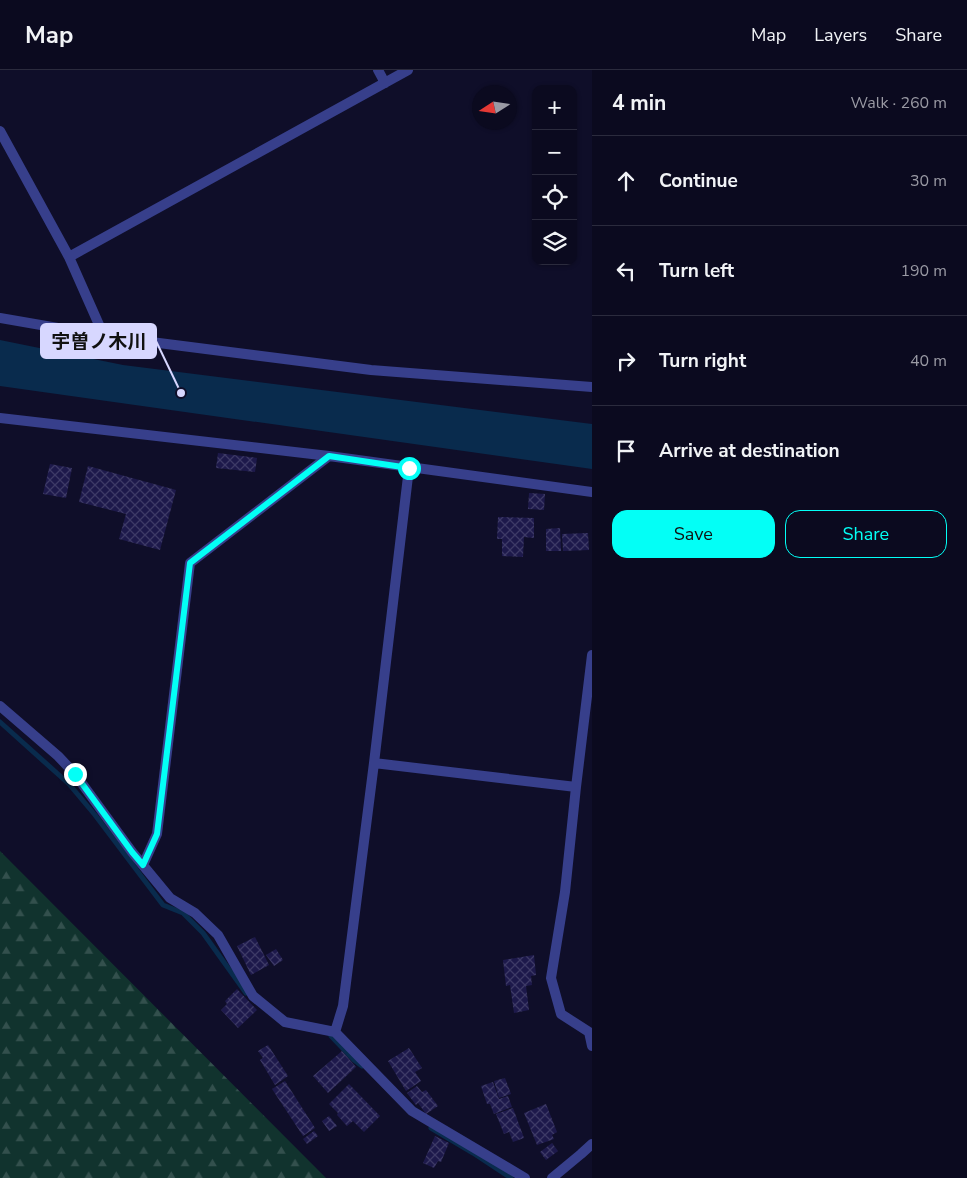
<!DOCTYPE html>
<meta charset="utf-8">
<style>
body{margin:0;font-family:"Nunito Sans","Noto Sans JP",sans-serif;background:#141328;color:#f1f3f6}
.controls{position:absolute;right:15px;top:15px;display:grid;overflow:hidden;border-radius:10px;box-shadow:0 1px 4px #0004}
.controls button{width:45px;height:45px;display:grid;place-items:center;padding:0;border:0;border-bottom:1px solid #2b2b3d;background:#0b0a1f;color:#f1f3f6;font:25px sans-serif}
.compass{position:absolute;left:472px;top:15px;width:45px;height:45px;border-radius:50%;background:#0b0a1f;box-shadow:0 1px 4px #0004;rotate:258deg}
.stop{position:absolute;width:15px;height:15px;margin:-11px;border:4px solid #03fff6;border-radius:50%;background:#fff}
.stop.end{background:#03fff6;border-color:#fff;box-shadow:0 1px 5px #0008}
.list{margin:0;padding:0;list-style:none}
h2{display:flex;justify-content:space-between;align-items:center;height:65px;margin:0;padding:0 20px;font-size:21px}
h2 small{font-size:16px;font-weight:400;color:#9a9aa4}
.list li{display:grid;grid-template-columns:32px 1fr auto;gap:15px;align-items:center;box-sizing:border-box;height:90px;padding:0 20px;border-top:1px solid #2b2b3d}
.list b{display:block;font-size:19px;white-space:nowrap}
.list em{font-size:16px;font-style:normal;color:#9a9aa4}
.actions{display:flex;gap:10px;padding:15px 20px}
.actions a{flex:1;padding:11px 0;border:1px solid #03fff6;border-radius:15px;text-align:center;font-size:18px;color:#03fff6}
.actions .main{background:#03fff6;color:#111}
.icon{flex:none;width:28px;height:28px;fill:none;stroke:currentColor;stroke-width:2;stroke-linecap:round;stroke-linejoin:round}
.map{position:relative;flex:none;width:592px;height:1108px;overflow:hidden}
header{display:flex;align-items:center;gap:30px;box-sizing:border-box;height:70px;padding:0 25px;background:#0b0a1f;border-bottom:1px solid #2b2b3d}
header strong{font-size:24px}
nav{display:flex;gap:28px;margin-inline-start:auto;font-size:18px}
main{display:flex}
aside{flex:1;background:#0b0a1f}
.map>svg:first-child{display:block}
.forest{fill:url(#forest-firs)}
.water{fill:#092b4d}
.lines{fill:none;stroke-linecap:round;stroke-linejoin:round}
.stream{stroke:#092b4d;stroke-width:5}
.building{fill:url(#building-cross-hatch)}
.minor{stroke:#373f8b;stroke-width:10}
.route{stroke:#03fff6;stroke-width:6}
.leader{fill:none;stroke:#d7d7ff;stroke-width:2}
.callout-dot{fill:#d7d7ff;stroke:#0f0e29;stroke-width:2}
.callout{fill:#d7d7ff;stroke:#d7d7ff;stroke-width:2}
.callout-label{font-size:19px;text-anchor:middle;font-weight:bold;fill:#111}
</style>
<header>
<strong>Map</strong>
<nav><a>Map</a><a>Layers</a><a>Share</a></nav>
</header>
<main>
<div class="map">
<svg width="592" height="1108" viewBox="0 0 592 1108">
<defs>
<pattern id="forest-firs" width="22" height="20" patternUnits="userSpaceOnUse" patternTransform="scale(1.25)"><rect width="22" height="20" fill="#11332e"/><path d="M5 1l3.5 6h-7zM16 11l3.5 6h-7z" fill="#33504d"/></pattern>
<pattern id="building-cross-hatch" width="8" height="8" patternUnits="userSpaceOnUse" patternTransform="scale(1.25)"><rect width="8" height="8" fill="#1d194b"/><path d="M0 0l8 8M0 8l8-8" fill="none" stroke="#3d3a66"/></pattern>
</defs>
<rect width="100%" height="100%" fill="#0f0e29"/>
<path class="forest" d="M0,781L326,1108H0Z"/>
<path class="water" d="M0,270L123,295L592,354V399L0,316Z"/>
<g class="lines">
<path class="stream" d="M0,652L69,714L95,745L163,835L183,843L203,863L246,923
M331,966L354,990L362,996
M431,1058L473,1083L511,1108"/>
</g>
<path class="building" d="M218,383L257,388L255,402L216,398Z
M50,394L72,398L66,428L43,424Z
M88,396L176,420L160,480L119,469L126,444L79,432Z
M529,423L545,424L544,440L528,439Z
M498,447L534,448V468L524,467L523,487L502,486V469H497Z
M560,458L561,481H546V459Z
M588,463L589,480L563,481L562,464Z
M255,867L269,895L251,905L237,876Z
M276,879L283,890L274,896L266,885Z
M534,885L536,905L531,906L532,915L526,916L529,940L514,943L510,915L506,916L503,890Z
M237,919L257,940L238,958L221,940L227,934L225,931Z
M268,975L288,1006L275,1015L260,990L263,988L258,981Z
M409,978L422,998L415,1002L421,1011L406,1021L388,991Z
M342,981L356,997L328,1023L313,1006Z
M505,1008L511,1024L499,1028L494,1011Z
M285,1011L315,1058L303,1066L272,1019Z
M493,1012L499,1029L508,1026L512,1037L494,1044L490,1034H487L481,1016Z
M349,1014L380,1046L364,1062L353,1051L347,1056L337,1045L338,1043L329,1034Z
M417,1016L422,1022L426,1020L438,1036L426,1044L418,1033L416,1035L407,1023Z
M546,1034L557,1062L552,1065L554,1069L537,1075L524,1043Z
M513,1038L524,1068L513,1072L509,1062L504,1064L496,1044Z
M329,1046L337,1056L329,1061L322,1051Z
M314,1061L318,1066L307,1074L303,1069Z
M435,1066L449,1073L441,1092L438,1091L434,1098L423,1093Z
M552,1073L558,1081L546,1090L540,1082Z"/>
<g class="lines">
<path class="minor" d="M378,0L385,13
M0,61L69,187L104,266
M69,187L408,0
M0,248L104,266L371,300L592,317
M0,348L329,386
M592,585L576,717L565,822L551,908L561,944L589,962L592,976
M0,636L58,686L75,704L132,782L170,828L195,843L218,865L253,926L285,952L335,962L412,1041L525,1108
M374,693L576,717
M143,795L157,764L190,493L329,386L592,422
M335,962L343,936L374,693L409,398
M552,1108L581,1084L592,1074"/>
</g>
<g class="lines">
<path class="route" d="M75,704L132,782L143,795L157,764L190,493L329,386L409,398"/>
</g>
<path class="leader" d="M181 323L156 271"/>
<circle class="callout-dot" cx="181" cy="323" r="5"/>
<rect class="callout" x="41" y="254" width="115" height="34" rx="5"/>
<g class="callout-label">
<text x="99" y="278">宇曽ノ木川</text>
</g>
</svg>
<div class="controls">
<button>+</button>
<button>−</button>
<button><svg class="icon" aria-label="locate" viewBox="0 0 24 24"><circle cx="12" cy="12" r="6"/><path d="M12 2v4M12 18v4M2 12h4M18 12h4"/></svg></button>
<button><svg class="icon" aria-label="layers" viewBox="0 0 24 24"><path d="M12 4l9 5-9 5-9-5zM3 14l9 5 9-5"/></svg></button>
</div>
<svg class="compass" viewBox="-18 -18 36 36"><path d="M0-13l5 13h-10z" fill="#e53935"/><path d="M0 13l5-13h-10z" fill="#9a9aa4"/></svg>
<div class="stop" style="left:409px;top:398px"></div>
<div class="stop end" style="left:75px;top:704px"></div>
</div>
<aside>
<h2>4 min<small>Walk · 260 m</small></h2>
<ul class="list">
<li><svg class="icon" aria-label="ahead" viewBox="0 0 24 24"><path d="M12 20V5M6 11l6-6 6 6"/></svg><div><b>Continue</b></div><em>30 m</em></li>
<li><svg class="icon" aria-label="left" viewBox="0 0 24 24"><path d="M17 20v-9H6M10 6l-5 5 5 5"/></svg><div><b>Turn left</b></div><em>190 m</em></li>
<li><svg class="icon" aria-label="right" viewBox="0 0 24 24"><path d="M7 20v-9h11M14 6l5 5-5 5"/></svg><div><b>Turn right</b></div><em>40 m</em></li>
<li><svg class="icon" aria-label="arrive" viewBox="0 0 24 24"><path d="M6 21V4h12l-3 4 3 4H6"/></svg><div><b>Arrive at destination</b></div></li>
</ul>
<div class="actions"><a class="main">Save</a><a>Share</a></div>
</aside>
</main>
